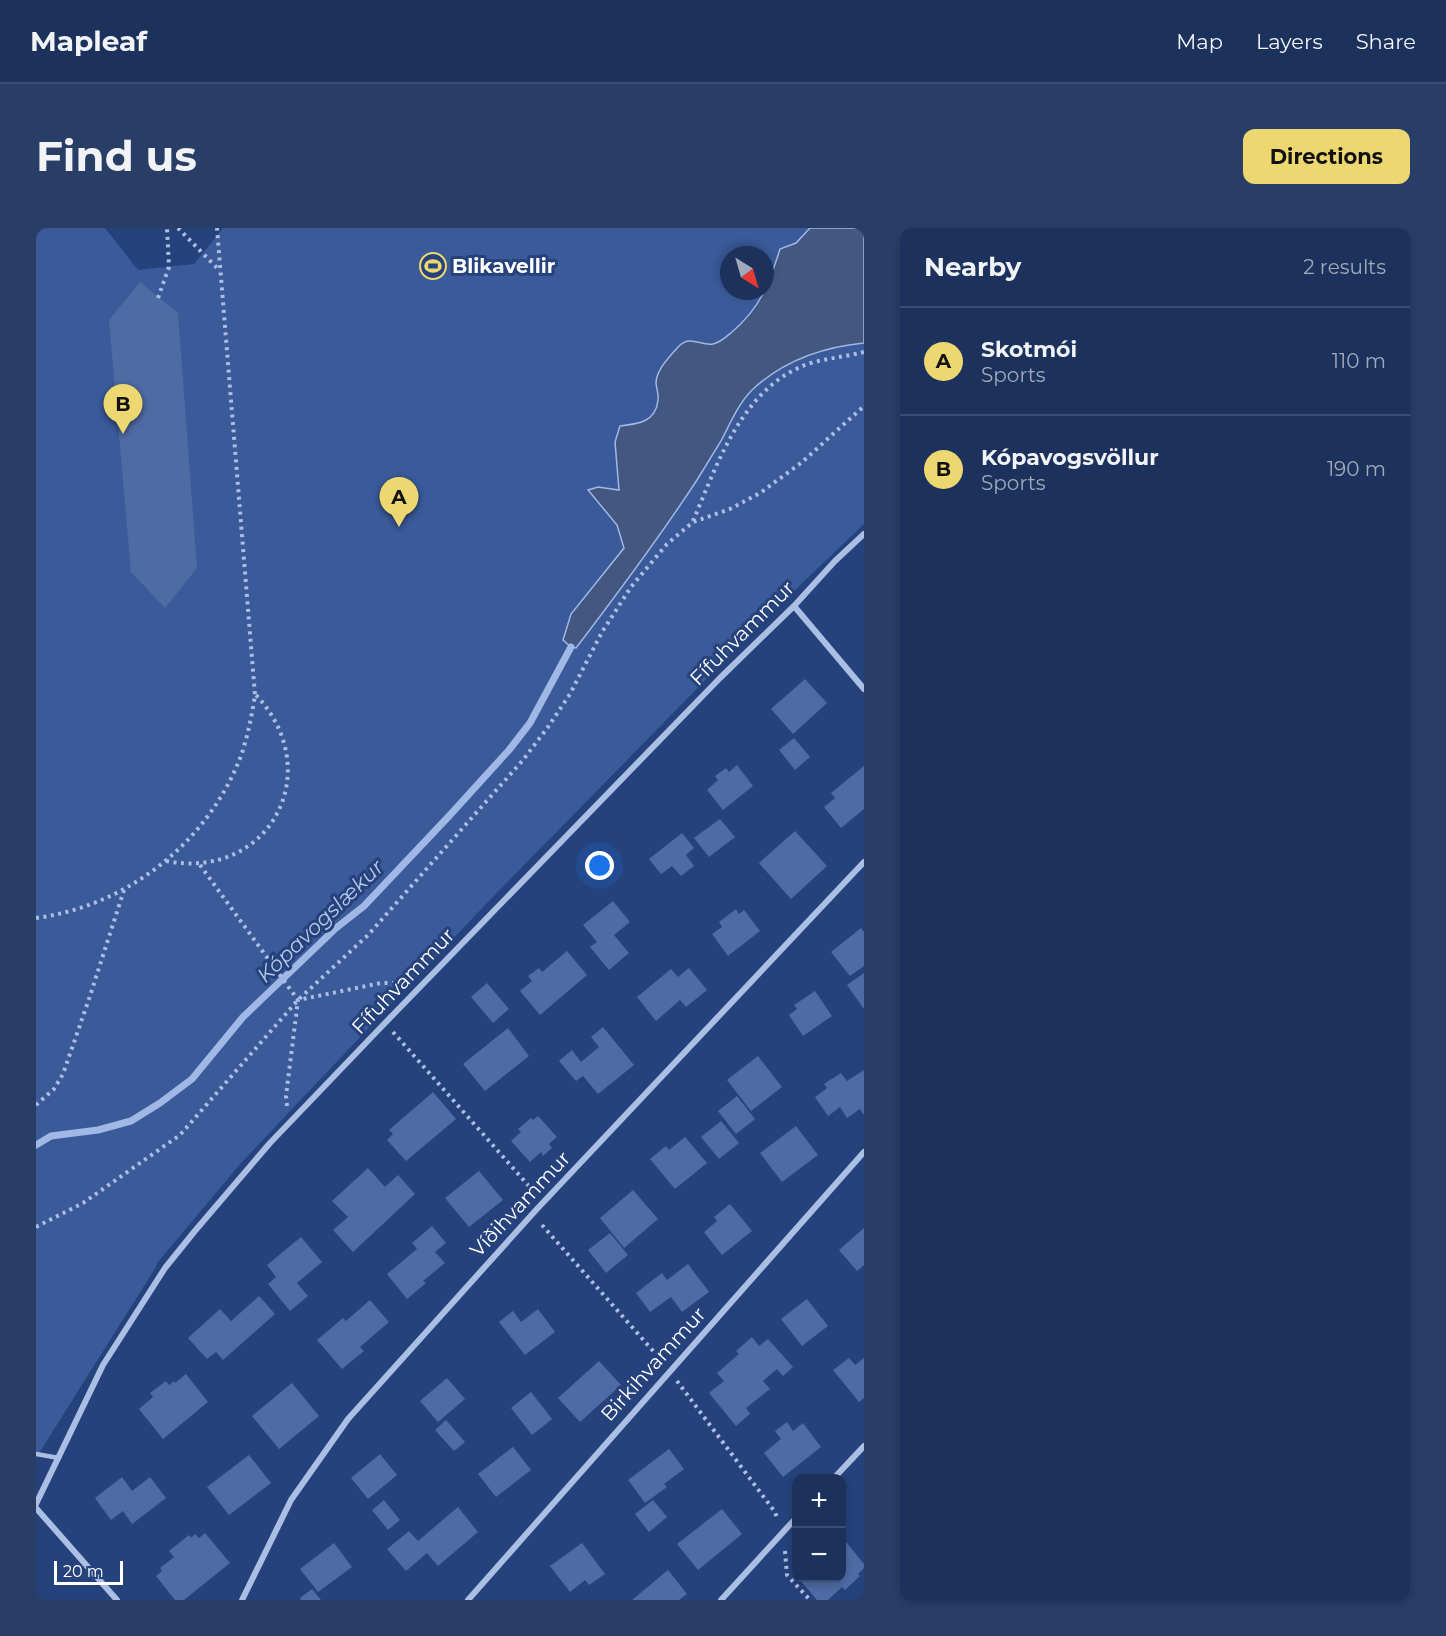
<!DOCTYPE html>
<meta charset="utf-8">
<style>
body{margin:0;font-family:Montserrat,sans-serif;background:#293e66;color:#f1f3f6}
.controls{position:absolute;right:18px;bottom:18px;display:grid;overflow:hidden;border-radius:12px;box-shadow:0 3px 9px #0003}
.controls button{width:54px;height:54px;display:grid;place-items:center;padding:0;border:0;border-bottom:2px solid #3a4d72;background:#1c325d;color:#f1f3f6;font:30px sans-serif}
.compass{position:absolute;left:684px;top:18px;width:54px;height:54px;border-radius:50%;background:#1c325d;box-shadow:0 3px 9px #0003;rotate:143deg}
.scale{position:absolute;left:18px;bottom:15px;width:69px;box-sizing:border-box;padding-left:6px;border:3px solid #fff;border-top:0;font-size:16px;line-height:21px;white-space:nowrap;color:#fff;-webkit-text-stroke:4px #26427c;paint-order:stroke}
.you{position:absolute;left:564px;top:638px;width:21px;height:21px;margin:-15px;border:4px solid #fff;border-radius:50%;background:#1a73e8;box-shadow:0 0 0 9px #1a73e833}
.badge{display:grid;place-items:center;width:39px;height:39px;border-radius:50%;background:#ecd771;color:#111;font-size:20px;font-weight:700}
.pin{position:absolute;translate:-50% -50px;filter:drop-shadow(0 2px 3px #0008)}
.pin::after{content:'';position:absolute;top:32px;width:21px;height:18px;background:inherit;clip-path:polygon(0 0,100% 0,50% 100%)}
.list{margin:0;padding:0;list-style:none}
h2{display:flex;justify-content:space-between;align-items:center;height:78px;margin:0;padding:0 24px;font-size:26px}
h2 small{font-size:20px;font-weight:400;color:#a0aabc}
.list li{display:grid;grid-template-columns:39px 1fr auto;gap:18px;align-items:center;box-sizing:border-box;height:108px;padding:0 24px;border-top:2px solid #3a4d72}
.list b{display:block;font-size:22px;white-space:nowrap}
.list p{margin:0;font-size:20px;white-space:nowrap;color:#a0aabc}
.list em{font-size:20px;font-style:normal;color:#a0aabc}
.map{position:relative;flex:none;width:828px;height:1372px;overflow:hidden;border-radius:12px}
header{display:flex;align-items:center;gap:36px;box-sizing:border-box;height:84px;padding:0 30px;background:#1c325d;border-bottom:2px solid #3a4d72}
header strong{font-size:28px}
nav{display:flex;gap:33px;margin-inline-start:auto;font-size:21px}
.intro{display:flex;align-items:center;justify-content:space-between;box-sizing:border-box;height:144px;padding:0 36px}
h1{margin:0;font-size:42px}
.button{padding:15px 27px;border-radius:12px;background:#ecd771;color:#111;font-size:21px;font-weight:700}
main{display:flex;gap:36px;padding:0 36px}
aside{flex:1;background:#1c325d;border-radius:12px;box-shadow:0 3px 9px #0003}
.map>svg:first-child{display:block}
.green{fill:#3a5a99;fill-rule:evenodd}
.water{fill:#435781;stroke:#9fb8e5;stroke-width:1.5}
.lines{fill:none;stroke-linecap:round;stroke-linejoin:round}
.stream{stroke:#9fb8e5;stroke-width:7}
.building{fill:#4f6ba4}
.path{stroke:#abbee4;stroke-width:4;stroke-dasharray:3 4.5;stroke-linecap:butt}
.service{stroke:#abbee4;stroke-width:4.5}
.minor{stroke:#abbee4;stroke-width:6}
.labels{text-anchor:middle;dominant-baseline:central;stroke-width:6;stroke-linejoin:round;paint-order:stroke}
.poi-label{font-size:20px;font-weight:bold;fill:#fff;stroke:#26427c;text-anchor:start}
.street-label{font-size:20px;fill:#fff;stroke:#26427c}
.water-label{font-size:21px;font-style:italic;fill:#b6c9ec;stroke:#26427c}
</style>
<header>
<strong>Mapleaf</strong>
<nav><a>Map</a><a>Layers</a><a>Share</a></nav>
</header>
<div class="intro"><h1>Find us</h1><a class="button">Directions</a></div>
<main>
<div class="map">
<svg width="828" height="1372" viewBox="0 0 828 1372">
<rect width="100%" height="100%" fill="#26427c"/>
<path class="green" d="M0,0H69L102,42L158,36L187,0H828V296L737,383L452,674L206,934L121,1035L120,1039L0,1230ZM693,27H729V63H693Z"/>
<path class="water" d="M774,0H828V115C787,119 747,133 716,162C702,176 694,196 685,213C677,226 669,239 661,252C623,310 582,365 540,420L535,419L527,412L535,386L588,320L581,297L552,262L562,259L583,262L579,214L584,198C602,196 620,194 622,172C623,166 620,160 620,154C621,141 634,128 642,119C654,106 664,118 677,116C684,115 691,108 696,104C725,79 733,56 744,21L760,15Z"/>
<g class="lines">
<path class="stream" d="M0,917L15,908L62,902L95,893L124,875L156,851L207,789L300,700L328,678L414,587L473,522L494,495L535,419"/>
</g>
<path class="building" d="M104,54L142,85L161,340L129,380L95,344L73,92Z
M769,451L791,475L757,506L735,481Z
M758,510L774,529L759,542L743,522Z
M701,537L717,558L687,582L671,562L682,552L679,548L690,540L693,544Z
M828,538V581L805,600L788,579L799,570L795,565Z
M684,591L699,609L673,629L658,610Z
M759,603L791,638L755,671L723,635Z
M646,605L658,620L650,627L658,638L645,648L636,638L625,646L613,631Z
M577,673L594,694L578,707L593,725L573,742L554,719L561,714L547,697Z
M700,681L703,686L708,682L724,703L692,728L676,706L686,699L683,694Z
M825,700L828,704V738L814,748L795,724Z
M531,723L551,747L504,787L484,763L496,753L492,748L503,740L506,744Z
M653,740L671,762L650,779L644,772L620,793L601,769L635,741L642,749Z
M828,745V781L811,757Z
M451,755L473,781L457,795L435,769Z
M779,763L796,788L767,808L753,787L761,781L758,777Z
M567,799L598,837L562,866L547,848L540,853L523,833L536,822L545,834L563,819L555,809Z
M472,800L493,828L449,863L427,836Z
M722,828L746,859L715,883L691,852Z
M828,842V887L824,881L811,890L804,879L792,888L779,869L791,860L788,856L805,845L811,853Z
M397,864L420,891L370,933L351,912L357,906L353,902Z
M701,868L719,891L700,906L682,883Z
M502,888L521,909L513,916L516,920L507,928L505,924L494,934L475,913L485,904L482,901L495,890L497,892Z
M685,893L703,915L683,931L665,909Z
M760,898L782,927L746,954L724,925Z
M649,909L671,935L639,961L614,931L630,918L633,922Z
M332,940L349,959L362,947L379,966L317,1024L297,1002L312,989L296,973Z
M443,943L467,972L433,999L409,970Z
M597,962L622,991L588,1020L564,990Z
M694,976L716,1003L686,1027L668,1004L681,993L678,989Z
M396,998L410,1015L399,1024L409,1035L387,1053L390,1055L371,1071L351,1046L381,1021L376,1015Z
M828,1000V1037L821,1043L803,1022Z
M574,1005L592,1027L570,1045L552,1022Z
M265,1009L286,1034L261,1055L272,1068L254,1083L232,1056L240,1049L231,1037Z
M652,1036L673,1064L646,1084L635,1069L614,1084L600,1065L626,1045L631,1052Z
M223,1068L239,1086L187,1132L180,1124L171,1131L152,1110L184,1081L195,1093Z
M771,1071L792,1098L766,1118L745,1091Z
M334,1072L353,1094L324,1119L328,1123L306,1141L281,1112L307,1090L310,1093Z
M502,1081L519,1104L489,1127L463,1094L477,1083L485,1094Z
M716,1109L723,1118L732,1111L757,1139L747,1148L741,1141L727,1153L734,1161L710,1180L714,1186L700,1198L673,1165L688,1153L681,1145L703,1126L700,1123Z
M813,1130L819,1137L828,1130V1170L823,1174L797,1142Z
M563,1133L585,1157L544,1194L522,1170Z
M150,1146L172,1174L127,1211L103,1181L117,1169L114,1165L130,1153L133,1157L138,1153L139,1155Z
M411,1150L429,1171L402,1194L384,1173Z
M256,1155L283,1188L243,1221L216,1188Z
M495,1164L516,1191L496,1207L475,1180Z
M410,1192L429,1214L418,1223L399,1202Z
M751,1194L757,1203L767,1195L785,1219L747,1249L728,1225L745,1211L739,1203Z
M477,1219L495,1242L460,1269L442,1246Z
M633,1221L648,1241L628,1256L631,1259L609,1275L592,1252Z
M344,1226L361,1247L332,1271L315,1250Z
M213,1227L235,1255L193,1287L171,1259Z
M86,1249L96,1263L114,1249L130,1270L96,1296L87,1283L75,1292L59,1270Z
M348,1272L364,1292L352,1302L336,1282Z
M617,1272L631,1289L613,1304L599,1286Z
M422,1279L442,1304L402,1338L391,1325L370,1343L351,1321L373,1303L382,1313Z
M686,1281L706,1306L662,1342L641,1316Z
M169,1305L194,1335L148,1372H139L120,1348L126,1343L124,1340L138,1329L133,1323L153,1307L155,1310L159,1306L163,1310Z
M806,1309L828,1336V1340L822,1346L824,1348L809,1362L806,1359L792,1372H781L764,1352L768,1350H806Z
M298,1315L316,1339L282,1364L264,1341Z
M546,1315L569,1346L553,1357L549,1352L534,1364L514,1338Z
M632,1342L651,1366L643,1372H596Z
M276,1361L285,1372H265L264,1370Z"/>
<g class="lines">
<path class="path" d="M142,0L184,43
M122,70L133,39L131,0
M657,293C683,232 708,155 778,134C795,130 812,128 828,124
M130,633C233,653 292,544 220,467
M164,637L262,772
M0,690C92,678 174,613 206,525C212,506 216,487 219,467L181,0
M357,804L492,957L496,967
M0,877L18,861L27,846L53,771L88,662
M251,878L250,868L262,772L345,755H357L367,759
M506,997L626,1133
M0,999L47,975L144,907L262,772L332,707L487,532L512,499L534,466L566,404L595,359L631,316L657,294L694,281L724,265L765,235L828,178
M641,1153L739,1284L741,1290
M749,1323L751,1347L774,1372"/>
<path class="service" d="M0,1226L23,1230"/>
<path class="minor" d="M758,378L828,461
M798,1250L828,1218
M0,1276L67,1137L129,1040L158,1004L234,915L349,795L684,450L758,378L799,333L828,306
M0,1280L81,1372
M206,1372L255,1272L312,1191L500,982L828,634
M432,1372L828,924
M685,1372L760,1290"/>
</g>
<defs>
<symbol id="stadium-ring" viewBox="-11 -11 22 22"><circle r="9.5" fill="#26427c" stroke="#ecd771" stroke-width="1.5"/><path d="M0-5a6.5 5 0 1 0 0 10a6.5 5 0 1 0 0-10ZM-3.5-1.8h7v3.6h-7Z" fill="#ecd771"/></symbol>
</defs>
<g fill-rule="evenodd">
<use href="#stadium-ring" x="382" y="23" width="30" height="30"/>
</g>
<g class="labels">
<g class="poi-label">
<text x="416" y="38">Blikavellir</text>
</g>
<g class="street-label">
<text transform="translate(706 405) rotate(-45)">Fífuhvammur</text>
<text transform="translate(367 753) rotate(-46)">Fífuhvammur</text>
<text transform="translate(484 976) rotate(-47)">Víðihvammur</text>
<text transform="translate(617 1136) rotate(-48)">Birkihvammur</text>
</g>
<g class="water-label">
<text transform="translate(284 693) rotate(-44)">Kópavogslækur</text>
</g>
</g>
</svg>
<div class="controls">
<button>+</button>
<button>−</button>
</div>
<svg class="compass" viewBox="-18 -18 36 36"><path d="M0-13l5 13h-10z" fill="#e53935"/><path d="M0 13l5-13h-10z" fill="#a0aabc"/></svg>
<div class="scale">20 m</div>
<div class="you"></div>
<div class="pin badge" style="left:363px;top:299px">A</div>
<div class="pin badge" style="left:87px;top:206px">B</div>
</div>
<aside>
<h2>Nearby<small>2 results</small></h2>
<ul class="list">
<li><span class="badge">A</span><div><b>Skotmói</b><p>Sports</p></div><em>110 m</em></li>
<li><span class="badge">B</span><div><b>Kópavogsvöllur</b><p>Sports</p></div><em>190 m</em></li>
</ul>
</aside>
</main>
